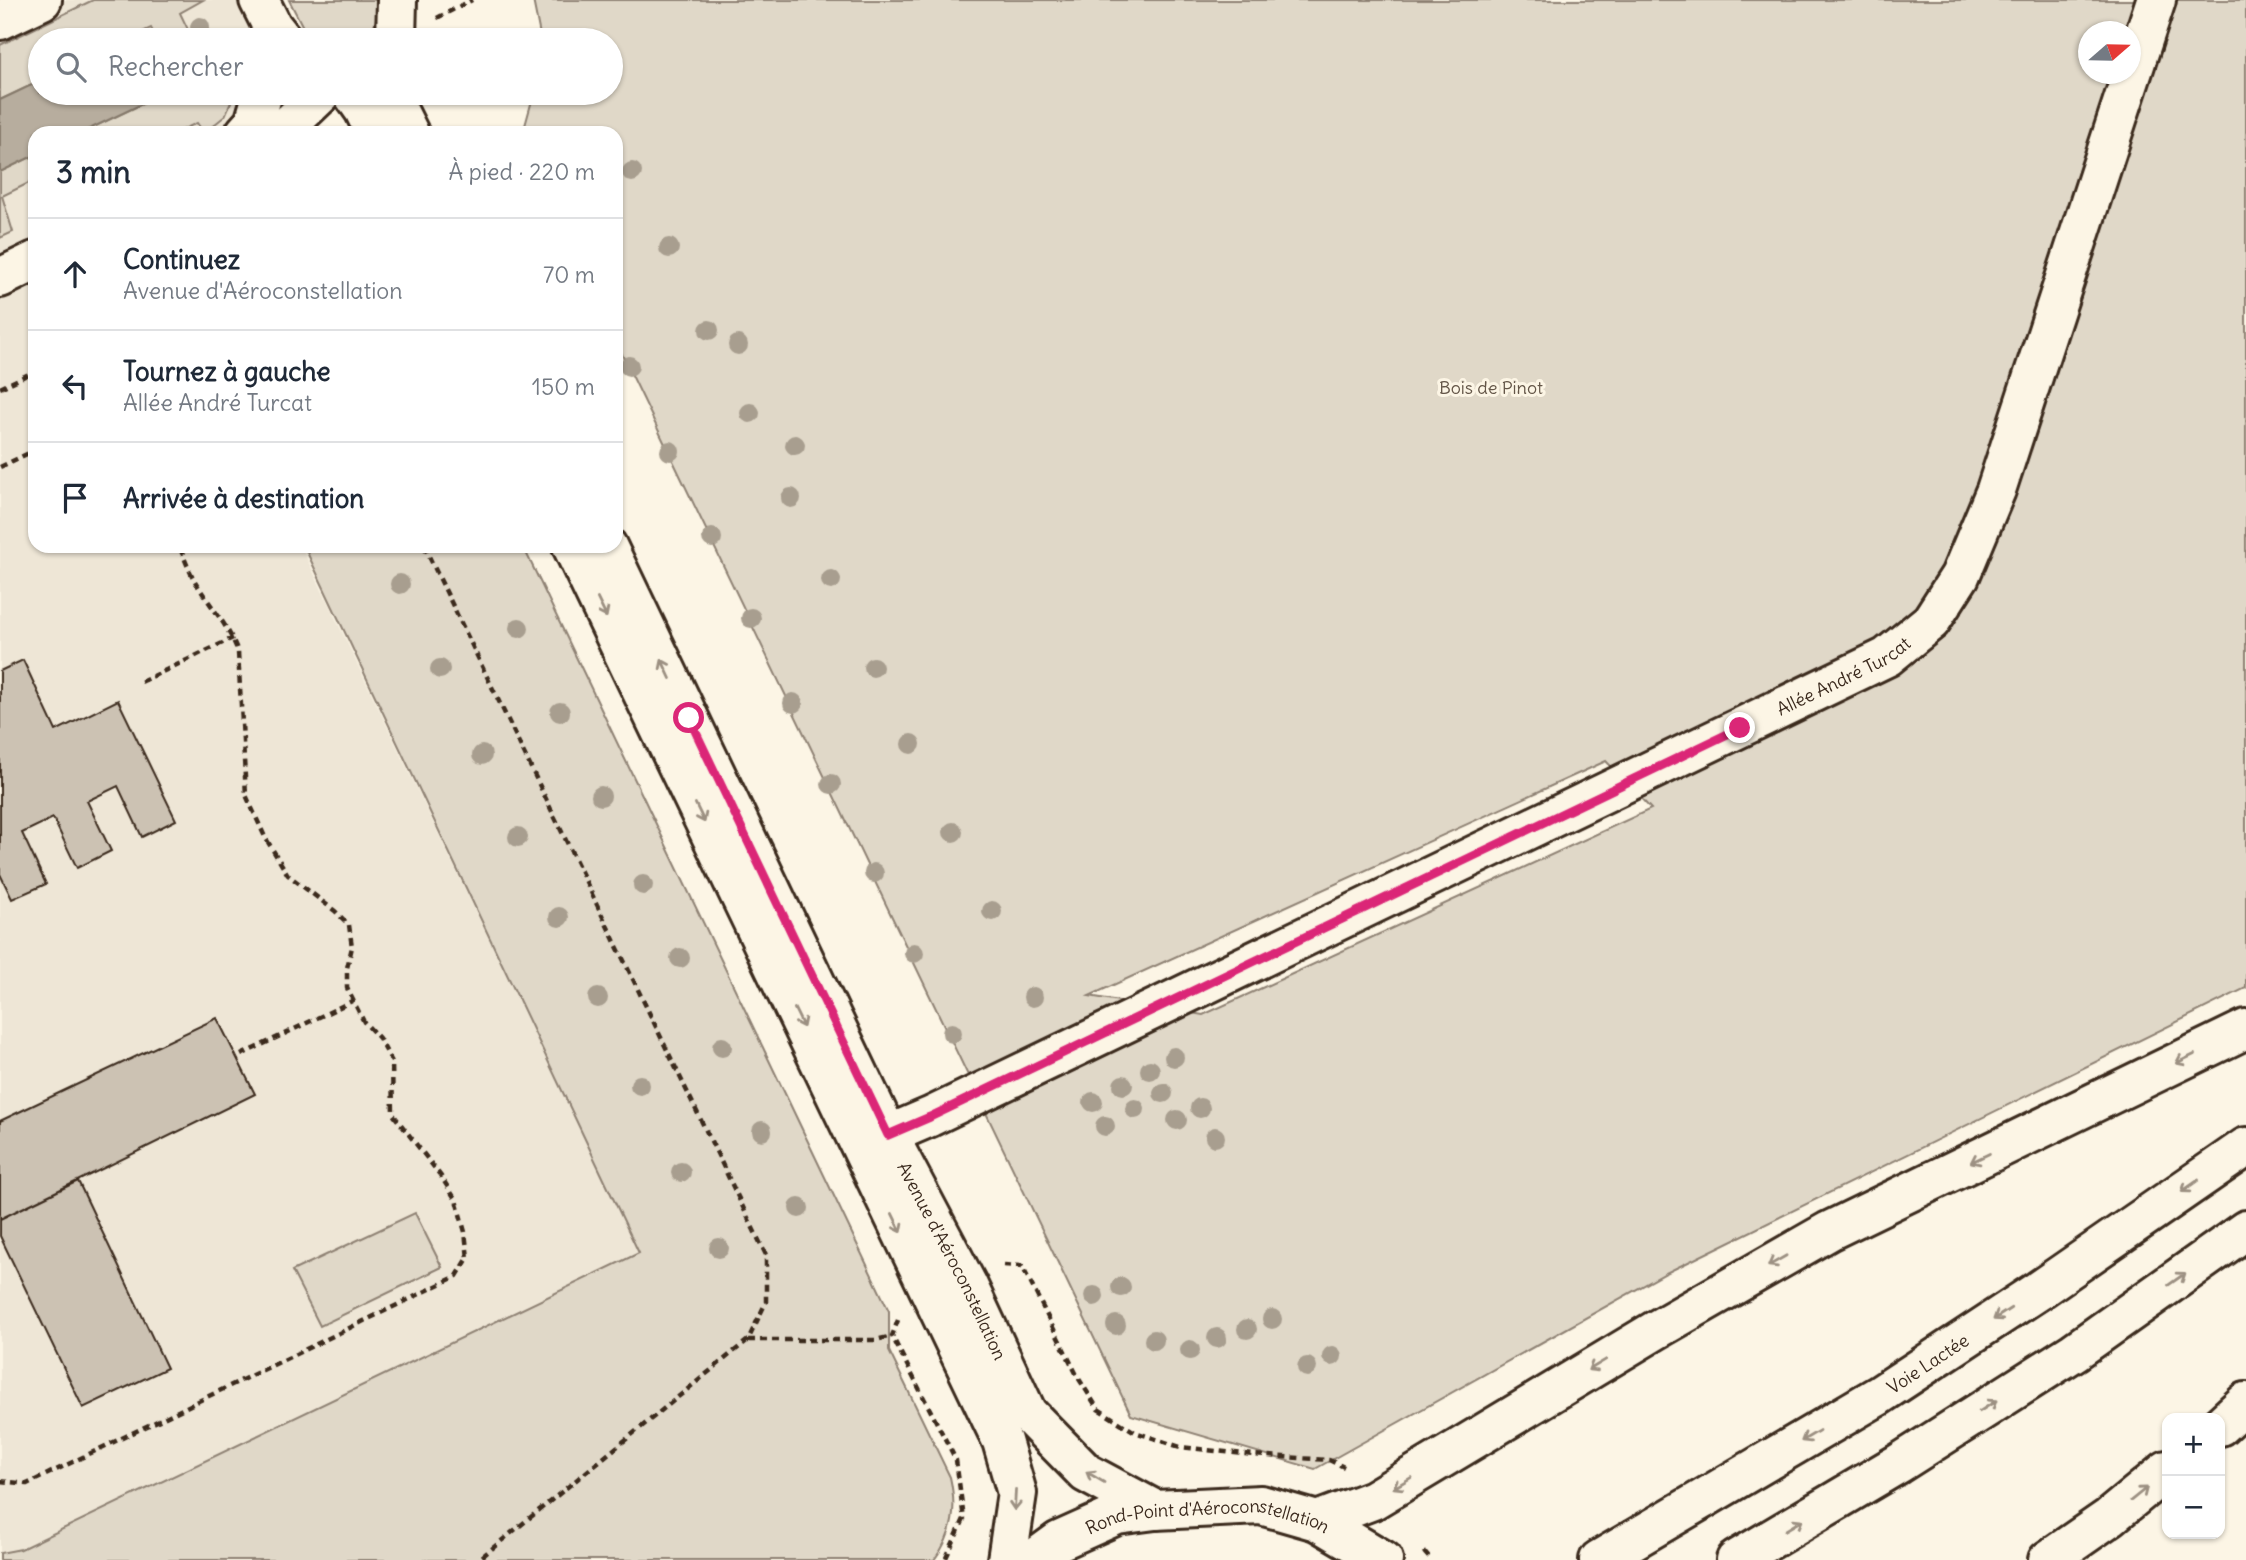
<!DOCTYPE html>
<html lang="fr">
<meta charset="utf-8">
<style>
body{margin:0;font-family:Delius,sans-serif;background:#f6f6f7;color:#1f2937}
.controls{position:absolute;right:21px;bottom:21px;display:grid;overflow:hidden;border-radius:14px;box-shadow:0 2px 5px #0004}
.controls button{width:63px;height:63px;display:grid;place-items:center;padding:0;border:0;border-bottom:2px solid #e0e1e3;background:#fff;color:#1f2937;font:35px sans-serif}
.compass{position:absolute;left:2078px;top:21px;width:63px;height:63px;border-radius:50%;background:#fff;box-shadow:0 2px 5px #0004;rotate:70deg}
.stop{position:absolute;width:21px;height:21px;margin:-16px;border:5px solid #db2777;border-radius:50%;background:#fff}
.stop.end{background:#db2777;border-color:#fff;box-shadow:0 2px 7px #0008}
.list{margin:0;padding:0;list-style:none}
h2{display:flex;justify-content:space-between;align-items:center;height:91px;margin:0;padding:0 28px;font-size:30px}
h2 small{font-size:23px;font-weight:400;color:#747a83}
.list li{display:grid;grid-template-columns:46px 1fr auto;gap:21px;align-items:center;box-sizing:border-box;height:112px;padding:0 28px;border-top:2px solid #e0e1e3}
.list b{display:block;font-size:26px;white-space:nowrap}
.list p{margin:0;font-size:23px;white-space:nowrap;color:#747a83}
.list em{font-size:23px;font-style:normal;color:#747a83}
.icon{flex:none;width:38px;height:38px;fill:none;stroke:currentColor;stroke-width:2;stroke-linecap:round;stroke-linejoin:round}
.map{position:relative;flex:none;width:2246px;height:1560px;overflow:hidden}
.search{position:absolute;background:#fff;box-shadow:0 2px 5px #0004;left:28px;top:28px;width:595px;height:77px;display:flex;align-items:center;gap:18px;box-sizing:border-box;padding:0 24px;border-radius:38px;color:#747a83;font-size:26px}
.panel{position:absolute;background:#fff;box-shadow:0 2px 5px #0004;left:28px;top:126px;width:595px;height:427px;border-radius:21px}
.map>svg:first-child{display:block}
.built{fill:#eee6d6}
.green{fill:#e0d8c8;stroke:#8e8173;stroke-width:2;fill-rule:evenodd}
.water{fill:#b7ad9e;stroke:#85796b;stroke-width:2}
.building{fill:#ccc2b3;stroke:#3b2a1e;stroke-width:2}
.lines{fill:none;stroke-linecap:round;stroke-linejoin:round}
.minor-casing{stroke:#3b2a1e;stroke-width:44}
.highway-casing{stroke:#3b2a1e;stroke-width:44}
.path{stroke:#3b2a1e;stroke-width:4.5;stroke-dasharray:7 5;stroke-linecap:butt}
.minor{stroke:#fcf5e5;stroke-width:38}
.highway{stroke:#fcf5e5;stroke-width:38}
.tree{fill:#a89e8f}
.oneway{stroke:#9c9082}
.route{stroke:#db2777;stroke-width:9}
.labels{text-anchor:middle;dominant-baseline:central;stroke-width:6;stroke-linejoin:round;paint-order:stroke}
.park-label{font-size:18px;fill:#645648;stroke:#fcf5e5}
.street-label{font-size:18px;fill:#3b2a1e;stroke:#fcf5e5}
</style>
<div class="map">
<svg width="2246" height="1560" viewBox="0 0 2246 1560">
<rect width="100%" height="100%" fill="#fcf5e5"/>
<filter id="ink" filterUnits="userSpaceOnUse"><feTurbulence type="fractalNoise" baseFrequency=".0143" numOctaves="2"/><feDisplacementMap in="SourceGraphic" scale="14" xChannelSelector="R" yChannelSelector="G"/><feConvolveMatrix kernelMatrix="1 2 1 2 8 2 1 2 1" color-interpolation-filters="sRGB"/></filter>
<g filter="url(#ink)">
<path class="built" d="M0,0H243L263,40H40V93H288L308,133H35V546H301L639,1253L21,1550L0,1553Z"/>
<path class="green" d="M93,0H203L180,13L193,40H157L151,28L125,40H40V81L0,100V45Z
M289,0H376C377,17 377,28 363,40H314L306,33Z
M533,0H2246V988L1666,1273L1315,1469L1131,1415L616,342V133H523L534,93H611V40H541ZM2088,32H2130V74H2088ZM1606,761L1651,809L1203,1015L1089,996Z
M165,93H235L225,116L204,133L197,123L175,133H81Z
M35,155V180L2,196L13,232L0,238V172Z
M304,546H523L889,1311V1351L950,1477C957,1508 954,1534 934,1560H0V1553L21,1549L639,1253Z
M415,1213L442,1267L320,1326L292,1271Z"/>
<path class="water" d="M40,81V93H165L81,133H35V155L0,172V100Z"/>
<path class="building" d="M23,660L56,731L118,700L176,820L142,837L118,786L87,801L111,851L77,868L53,818L22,833L46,884L12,899L0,874V671Z
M217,1018L255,1094L0,1219V1121Z
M78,1181L167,1368L83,1408L0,1236V1219Z"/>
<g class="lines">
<defs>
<g id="minor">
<path d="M259,0L272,26L283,40"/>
<path d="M0,20L42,0"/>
<path d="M396,40L397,0"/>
<path d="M352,93L364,110L375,133"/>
<path d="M389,93L409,133"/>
<path d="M245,133L254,123L263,93"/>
<path d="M280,133L322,93"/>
<path d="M0,278L35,261"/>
<path d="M572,546L1002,1441L1017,1493L1007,1560"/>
<path id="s1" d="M607,546L888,1135L968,1286L1027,1413L1086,1473L1155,1510"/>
<path id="s2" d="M888,1135L930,1117L1887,657L1931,621L1960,576L1996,490L2156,0"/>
<path id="s3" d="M1033,1560L1059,1541L1117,1515L1155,1510L1261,1505L1317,1521L1383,1560"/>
</g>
<g id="highway">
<path d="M2220,1426L2246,1402"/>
<path d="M1317,1521L1373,1500L1656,1330L1829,1231L2246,1029"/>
<path id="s4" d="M1599,1560L1878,1396L2039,1290L2246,1147"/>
<path d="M1736,1560L1898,1464L2074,1352L2246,1230"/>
<path d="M2048,1560L2110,1517L2167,1470"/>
</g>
</defs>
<use href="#minor" class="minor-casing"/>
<use href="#highway" class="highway-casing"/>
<path class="path" d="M437,18L472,0
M0,388L35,371
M0,467L35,450
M424,546L766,1255V1302L748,1340L478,1560
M141,682L233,638
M241,1055L352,1001
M1004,1265L1022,1266L1079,1379L1098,1409L1135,1432L1180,1447L1253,1455L1329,1460L1344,1467
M898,1320L892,1336L956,1460L964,1519L945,1560
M748,1340H876L892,1336
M0,1481L27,1484L457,1276L468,1258L465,1232L456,1200L440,1175L393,1114L392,1062L379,1038L364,1022L347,988V968L352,947L349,925L335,911L288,875L265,837L246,795L238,652C229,627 212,608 198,586C190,574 185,559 179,546
M1424,1552L1431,1560"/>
<use href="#minor" class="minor"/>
<use href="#highway" class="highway"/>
</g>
<g class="tree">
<circle cx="200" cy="27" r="10"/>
<circle cx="632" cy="172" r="10"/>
<circle cx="669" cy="248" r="10"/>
<circle cx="709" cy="330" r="10"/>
<circle cx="738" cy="345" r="10"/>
<circle cx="629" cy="366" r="10"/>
<circle cx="750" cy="413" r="10"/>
<circle cx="795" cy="445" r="10"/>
<circle cx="670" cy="451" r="10"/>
<circle cx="791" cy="498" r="10"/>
<circle cx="712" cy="538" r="10"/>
<circle cx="831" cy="580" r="10"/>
<circle cx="400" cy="584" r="10"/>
<circle cx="751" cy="618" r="10"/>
<circle cx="519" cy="628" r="10"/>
<circle cx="873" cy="667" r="10"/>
<circle cx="440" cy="669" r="10"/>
<circle cx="793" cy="703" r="10"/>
<circle cx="560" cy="712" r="10"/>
<circle cx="911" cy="744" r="10"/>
<circle cx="482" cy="755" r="10"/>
<circle cx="831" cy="784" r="10"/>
<circle cx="601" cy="796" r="10"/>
<circle cx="953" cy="832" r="10"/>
<circle cx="518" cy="837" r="10"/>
<circle cx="874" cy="873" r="10"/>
<circle cx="643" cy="885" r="10"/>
<circle cx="992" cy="911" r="10"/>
<circle cx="559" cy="917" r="10"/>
<circle cx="914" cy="953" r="10"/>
<circle cx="680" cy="958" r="10"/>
<circle cx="1033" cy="997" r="10"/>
<circle cx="598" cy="998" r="10"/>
<circle cx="952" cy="1033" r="10"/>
<circle cx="722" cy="1047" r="10"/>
<circle cx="1174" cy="1057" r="10"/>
<circle cx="1150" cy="1070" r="10"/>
<circle cx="640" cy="1085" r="10"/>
<circle cx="1123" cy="1085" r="10"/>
<circle cx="1163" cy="1093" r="10"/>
<circle cx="1093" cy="1102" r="10"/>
<circle cx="1200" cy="1108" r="10"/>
<circle cx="1135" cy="1109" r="10"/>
<circle cx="1177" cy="1120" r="10"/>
<circle cx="1105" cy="1126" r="10"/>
<circle cx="762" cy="1131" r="10"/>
<circle cx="1215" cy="1137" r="10"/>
<circle cx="681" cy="1172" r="10"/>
<circle cx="799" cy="1208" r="10"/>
<circle cx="719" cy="1248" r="10"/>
<circle cx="1121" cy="1287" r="10"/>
<circle cx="1094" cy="1296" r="10"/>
<circle cx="1272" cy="1319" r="10"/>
<circle cx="1116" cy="1325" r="10"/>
<circle cx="1247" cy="1329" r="10"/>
<circle cx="1217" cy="1338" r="10"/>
<circle cx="1154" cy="1340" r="10"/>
<circle cx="1190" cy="1350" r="10"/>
<circle cx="1332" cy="1356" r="10"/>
<circle cx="1307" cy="1367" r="10"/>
</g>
<defs><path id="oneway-shaft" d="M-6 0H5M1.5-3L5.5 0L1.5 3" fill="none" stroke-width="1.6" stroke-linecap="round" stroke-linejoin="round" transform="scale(1.75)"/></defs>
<g class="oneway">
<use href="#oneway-shaft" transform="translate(602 608) rotate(64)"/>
<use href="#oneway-shaft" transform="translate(666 669) rotate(-115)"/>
<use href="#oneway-shaft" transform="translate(700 813) rotate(64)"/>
<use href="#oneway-shaft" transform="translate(799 1018) rotate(64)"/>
<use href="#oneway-shaft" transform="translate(2185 1059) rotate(154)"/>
<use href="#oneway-shaft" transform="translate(1980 1158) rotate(154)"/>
<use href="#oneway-shaft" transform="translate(2190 1186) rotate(145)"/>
<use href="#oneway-shaft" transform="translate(897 1223) rotate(64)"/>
<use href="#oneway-shaft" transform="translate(1777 1261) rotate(150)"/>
<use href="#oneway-shaft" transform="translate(2177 1279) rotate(-35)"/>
<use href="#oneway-shaft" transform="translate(2002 1314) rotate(147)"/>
<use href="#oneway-shaft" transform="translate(1597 1365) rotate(149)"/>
<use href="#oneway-shaft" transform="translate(1988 1406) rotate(-33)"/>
<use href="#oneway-shaft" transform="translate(1810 1436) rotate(149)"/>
<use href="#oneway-shaft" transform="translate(1095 1477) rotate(-149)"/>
<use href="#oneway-shaft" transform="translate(1402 1483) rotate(149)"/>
<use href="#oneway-shaft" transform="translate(2139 1494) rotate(-39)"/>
<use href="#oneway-shaft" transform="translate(1015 1500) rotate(93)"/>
<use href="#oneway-shaft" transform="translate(1794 1525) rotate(-31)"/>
</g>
</g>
<g class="lines" filter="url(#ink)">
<path class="route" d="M689,718L888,1135L930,1117L1740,728"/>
</g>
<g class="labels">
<g class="park-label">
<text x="1491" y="387">Bois de Pinot</text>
</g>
<g class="street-label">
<text stroke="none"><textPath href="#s2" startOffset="1060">Allée André Turcat</textPath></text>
<text stroke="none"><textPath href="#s1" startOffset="794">Avenue d'Aéroconstellation</textPath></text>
<text stroke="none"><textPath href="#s4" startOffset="383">Voie Lactée</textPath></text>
<text stroke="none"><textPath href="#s3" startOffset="187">Rond-Point d'Aéroconstellation</textPath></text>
</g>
</g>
</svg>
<div class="controls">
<button>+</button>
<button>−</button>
</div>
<svg class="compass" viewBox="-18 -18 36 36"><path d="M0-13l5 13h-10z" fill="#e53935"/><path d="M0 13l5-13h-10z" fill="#747a83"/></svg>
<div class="stop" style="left:689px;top:718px"></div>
<div class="stop end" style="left:1740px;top:728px"></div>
<div class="search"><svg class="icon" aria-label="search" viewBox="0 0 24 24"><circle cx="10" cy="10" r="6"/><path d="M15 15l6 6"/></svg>Rechercher</div>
<section class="panel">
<h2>3 min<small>À pied · 220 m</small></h2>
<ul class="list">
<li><svg class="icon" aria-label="ahead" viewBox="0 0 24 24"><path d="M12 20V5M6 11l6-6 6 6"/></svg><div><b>Continuez</b><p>Avenue d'Aéroconstellation</p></div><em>70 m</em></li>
<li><svg class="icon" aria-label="left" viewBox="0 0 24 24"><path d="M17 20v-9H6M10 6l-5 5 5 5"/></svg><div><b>Tournez à gauche</b><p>Allée André Turcat</p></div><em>150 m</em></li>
<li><svg class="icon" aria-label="arrive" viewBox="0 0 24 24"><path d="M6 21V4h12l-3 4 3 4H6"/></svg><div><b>Arrivée à destination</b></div></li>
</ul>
</section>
</div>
